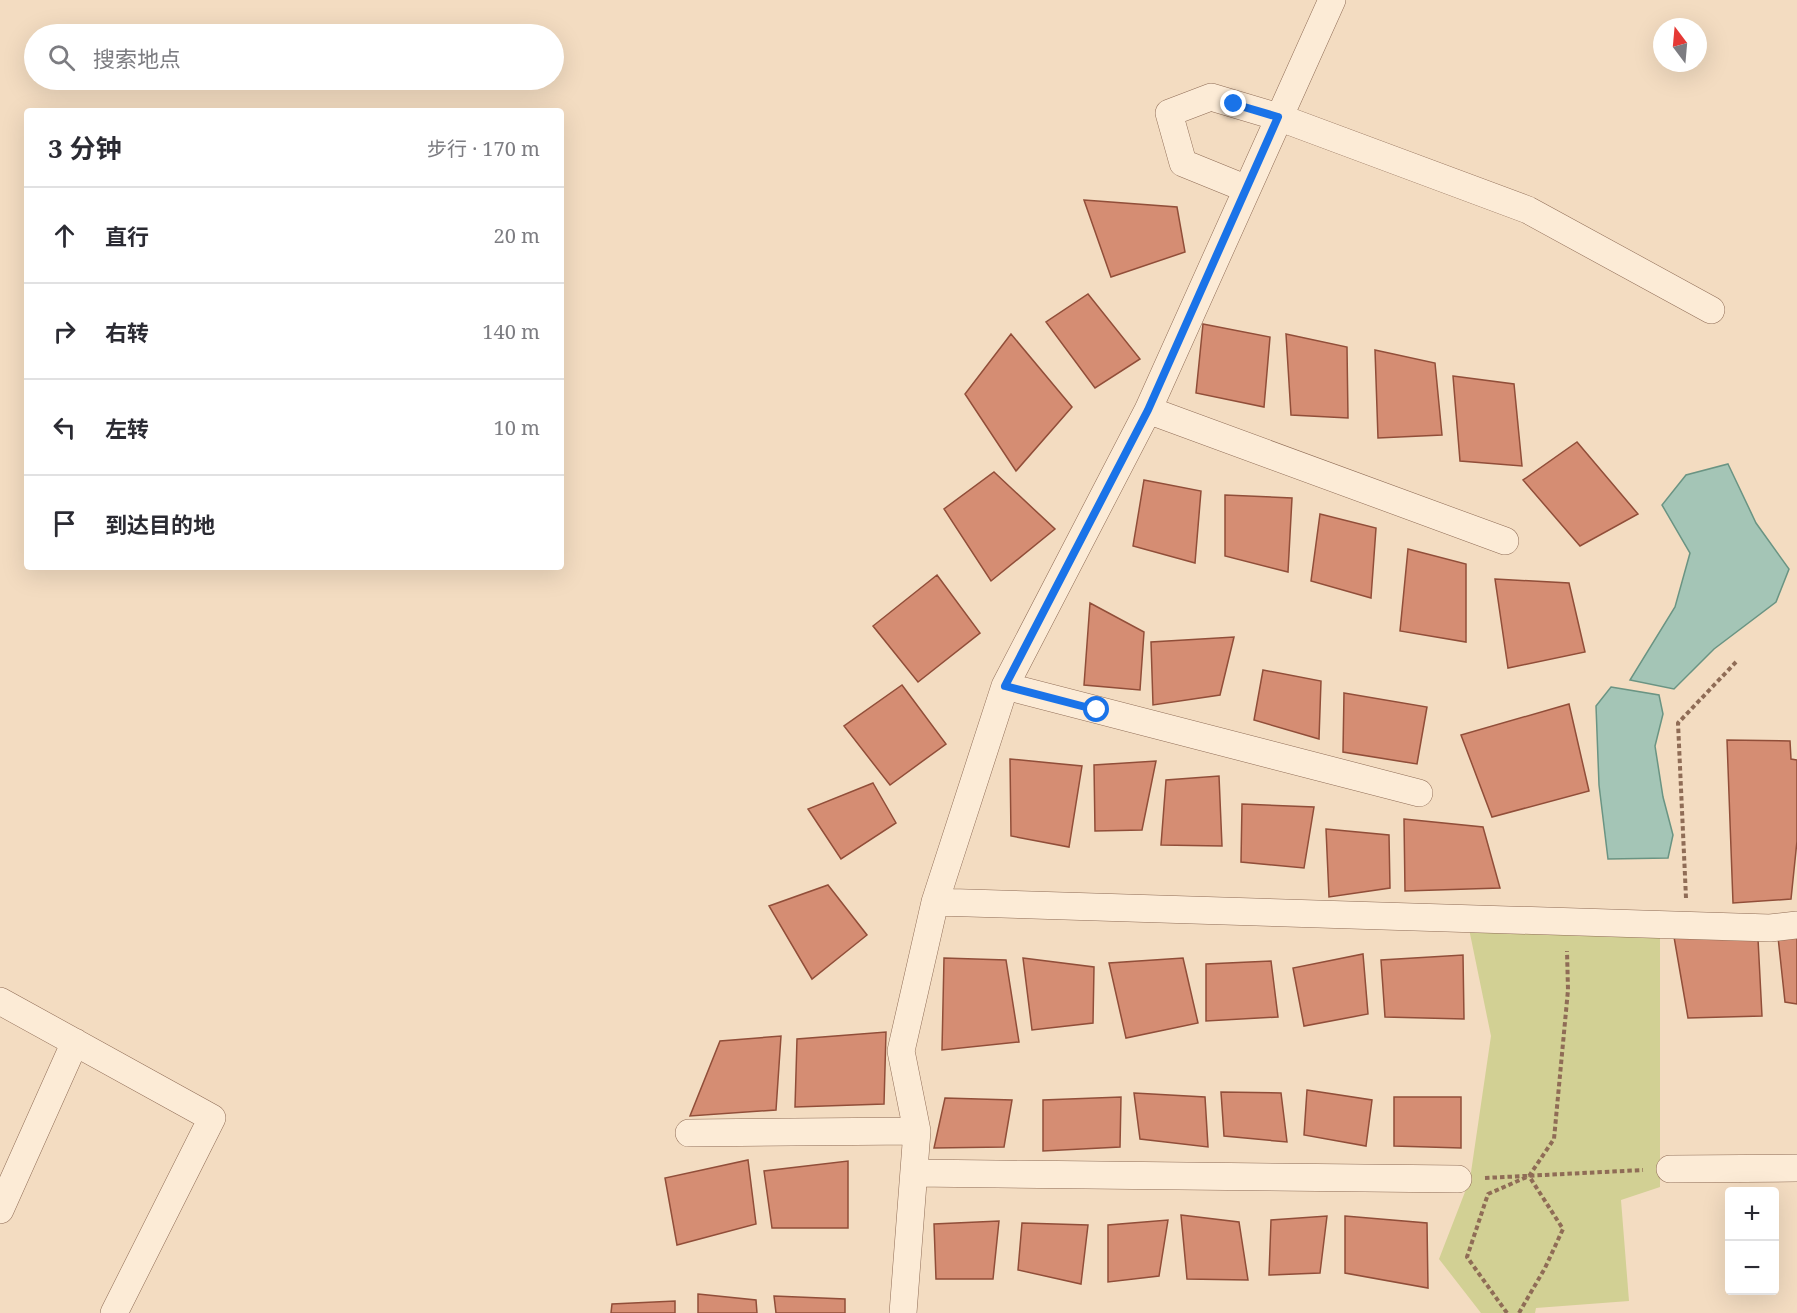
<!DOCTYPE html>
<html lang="zh">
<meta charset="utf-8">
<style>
body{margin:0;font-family:"Noto Serif","Noto Sans SC",serif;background:#f7f7f7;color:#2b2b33}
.controls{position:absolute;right:18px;bottom:18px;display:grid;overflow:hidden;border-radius:6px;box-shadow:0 6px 24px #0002}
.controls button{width:54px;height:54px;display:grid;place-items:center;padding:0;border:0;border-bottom:2px solid #e1e1e2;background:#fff;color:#2b2b33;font:30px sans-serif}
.compass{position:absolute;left:1653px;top:18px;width:54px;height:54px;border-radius:50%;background:#fff;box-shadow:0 6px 24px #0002;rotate:344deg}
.stop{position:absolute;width:18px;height:18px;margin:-14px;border:4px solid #1a73e8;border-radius:50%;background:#fff}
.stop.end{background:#1a73e8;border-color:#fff;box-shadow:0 2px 6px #0008}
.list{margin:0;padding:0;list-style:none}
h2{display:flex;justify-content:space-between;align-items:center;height:78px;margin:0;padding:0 24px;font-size:26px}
h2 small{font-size:20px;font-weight:400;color:#7c7c81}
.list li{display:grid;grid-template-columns:39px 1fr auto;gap:18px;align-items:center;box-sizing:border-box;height:96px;padding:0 24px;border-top:2px solid #e1e1e2}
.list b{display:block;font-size:22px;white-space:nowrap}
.list em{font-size:20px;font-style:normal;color:#7c7c81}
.icon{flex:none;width:33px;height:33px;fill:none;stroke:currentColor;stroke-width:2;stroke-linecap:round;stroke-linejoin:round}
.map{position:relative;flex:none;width:1797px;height:1313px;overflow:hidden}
.search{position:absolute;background:#fff;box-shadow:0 6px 24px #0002;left:24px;top:24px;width:540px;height:66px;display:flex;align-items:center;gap:15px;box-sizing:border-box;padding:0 21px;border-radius:33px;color:#7c7c81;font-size:22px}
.panel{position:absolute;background:#fff;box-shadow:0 6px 24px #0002;left:24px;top:108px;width:540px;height:462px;border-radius:6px}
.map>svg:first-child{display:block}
.green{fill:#d2d094}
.water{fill:#a4c5b6;stroke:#6a9483;stroke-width:1.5}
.building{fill:#d58d73;stroke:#914e39;stroke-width:1.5}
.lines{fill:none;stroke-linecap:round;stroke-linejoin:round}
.minor-casing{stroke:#8f6c56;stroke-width:28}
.path{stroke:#8f6c56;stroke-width:4;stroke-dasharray:4.5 3;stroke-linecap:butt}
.minor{stroke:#fcebd6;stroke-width:27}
.route{stroke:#1a73e8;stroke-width:8}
</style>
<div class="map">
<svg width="1797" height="1313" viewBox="0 0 1797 1313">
<rect width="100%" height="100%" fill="#f3dcc1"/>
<path class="green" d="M1467,919L1660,924V1187L1621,1200L1629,1301L1536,1308L1535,1313H1481L1439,1259L1470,1179L1491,1036Z"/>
<path class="water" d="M1728,464L1756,523L1789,569L1776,602L1714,649L1674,689L1630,680L1675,607L1690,553L1662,505L1686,475Z
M1611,687L1659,695L1663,714L1655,746L1663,797L1673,835L1668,858L1608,859L1599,785L1596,706Z"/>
<path class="building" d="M1084,200L1177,207L1185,252L1111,277Z
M1088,294L1140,359L1095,388L1046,322Z
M1203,324L1270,337L1264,407L1196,393Z
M1011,334L1072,407L1016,471L965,394Z
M1286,334L1347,347L1348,418L1291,415Z
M1375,350L1435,363L1442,435L1378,438Z
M1453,376L1514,384L1522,466L1460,461Z
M1577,442L1638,514L1580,546L1523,480Z
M994,472L1055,529L991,581L944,509Z
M1144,480L1201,491L1195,563L1133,546Z
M1225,495L1292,498L1288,572L1225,556Z
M1320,514L1376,528L1371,598L1311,581Z
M1408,549L1466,564V642L1400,631Z
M937,575L980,633L918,682L873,626Z
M1495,579L1569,583L1585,652L1508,668Z
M1090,603L1144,632L1140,690L1084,685Z
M1234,637L1220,695L1153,705L1151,642Z
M1263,670L1321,681L1319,739L1254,720Z
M902,685L946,744L890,785L844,726Z
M1344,693L1427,707L1417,764L1343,752Z
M1569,704L1589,791L1492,817L1461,735Z
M1727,740L1790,741L1791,759L1797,760V841L1791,899L1733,903Z
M1010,759L1082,766L1069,847L1011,836Z
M1156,761L1142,830L1095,831L1094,765Z
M1219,776L1222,846L1161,845L1166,780Z
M873,783L896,823L841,859L808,809Z
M1242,804L1314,807L1304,868L1241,862Z
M1404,819L1483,827L1500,888L1405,891Z
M1326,829L1389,835L1390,888L1329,897Z
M828,885L867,935L812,979L769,906Z
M1797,933V1004L1785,1002L1778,937Z
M1674,937L1758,939L1762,1016L1688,1018Z
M1363,954L1368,1014L1304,1026L1293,968Z
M1463,955L1464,1019L1385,1017L1381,960Z
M944,958L1006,960L1019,1042L942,1050Z
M1023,958L1094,967L1093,1023L1032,1030Z
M1183,958L1198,1023L1126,1038L1109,963Z
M1271,961L1278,1017L1206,1021V964Z
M886,1032L884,1104L795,1107L797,1039Z
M781,1036L776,1110L690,1116L720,1041Z
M1307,1090L1372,1100L1366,1146L1304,1135Z
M1221,1092L1281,1093L1287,1142L1224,1136Z
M1134,1093L1205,1097L1208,1147L1140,1139Z
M1121,1097L1120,1147L1043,1151V1100Z
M1394,1097H1461V1148L1394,1146Z
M945,1098L1012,1100L1004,1147L934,1148Z
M748,1160L756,1224L677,1245L665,1178Z
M848,1161V1228H772L764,1171Z
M1181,1215L1239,1222L1248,1280L1187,1279Z
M1327,1216L1320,1273L1269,1275L1271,1220Z
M1345,1216L1427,1223L1428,1288L1345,1273Z
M1168,1220L1159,1276L1108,1282V1225Z
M999,1221L993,1279H936L934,1224Z
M1022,1223L1088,1225L1081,1284L1018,1270Z
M698,1294L756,1300L757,1313H698Z
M774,1296L845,1299V1313H776Z
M675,1301V1313H611L612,1304Z"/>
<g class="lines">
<defs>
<path id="minor" d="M1247,189L1183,163L1169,113L1211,97L1278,117L1528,210L1711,310
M1148,410L1505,541
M1005,686L1419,793
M935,902L1770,928L1797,925
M0,1001L212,1118L114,1313
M689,1133L917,1131
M1670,1169L1797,1168
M914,1173L1458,1179
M0,1210L75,1042
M903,1313L917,1131L901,1051L935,902L1005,686L1148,410L1332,0"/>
</defs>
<use href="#minor" class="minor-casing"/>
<path class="path" d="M1686,898L1678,723L1736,662
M1485,1178L1643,1170
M1507,1313L1467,1257L1488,1194L1529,1176L1554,1139L1568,990L1567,951
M1519,1313L1545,1268L1563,1229L1529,1176"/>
<use href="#minor" class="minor"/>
</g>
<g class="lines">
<path class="route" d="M1097,710L1005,686L1148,410L1278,117L1234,104"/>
</g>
</svg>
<div class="controls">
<button>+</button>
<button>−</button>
</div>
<svg class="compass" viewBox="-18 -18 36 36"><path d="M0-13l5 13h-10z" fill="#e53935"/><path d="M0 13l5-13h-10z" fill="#7c7c81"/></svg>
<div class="stop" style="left:1097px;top:710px"></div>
<div class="stop end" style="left:1234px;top:104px"></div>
<div class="search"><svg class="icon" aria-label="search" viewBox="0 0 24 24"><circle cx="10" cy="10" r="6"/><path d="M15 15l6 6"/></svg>搜索地点</div>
<section class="panel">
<h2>3 分钟<small>步行 · 170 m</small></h2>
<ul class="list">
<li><svg class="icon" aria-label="ahead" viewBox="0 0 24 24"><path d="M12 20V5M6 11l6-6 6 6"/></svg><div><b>直行</b></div><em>20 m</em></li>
<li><svg class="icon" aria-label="right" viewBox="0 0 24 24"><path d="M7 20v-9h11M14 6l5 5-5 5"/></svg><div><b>右转</b></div><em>140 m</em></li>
<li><svg class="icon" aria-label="left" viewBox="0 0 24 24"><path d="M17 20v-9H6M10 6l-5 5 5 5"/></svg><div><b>左转</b></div><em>10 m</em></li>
<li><svg class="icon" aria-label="arrive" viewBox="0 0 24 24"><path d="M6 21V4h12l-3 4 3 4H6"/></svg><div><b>到达目的地</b></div></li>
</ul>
</section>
</div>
